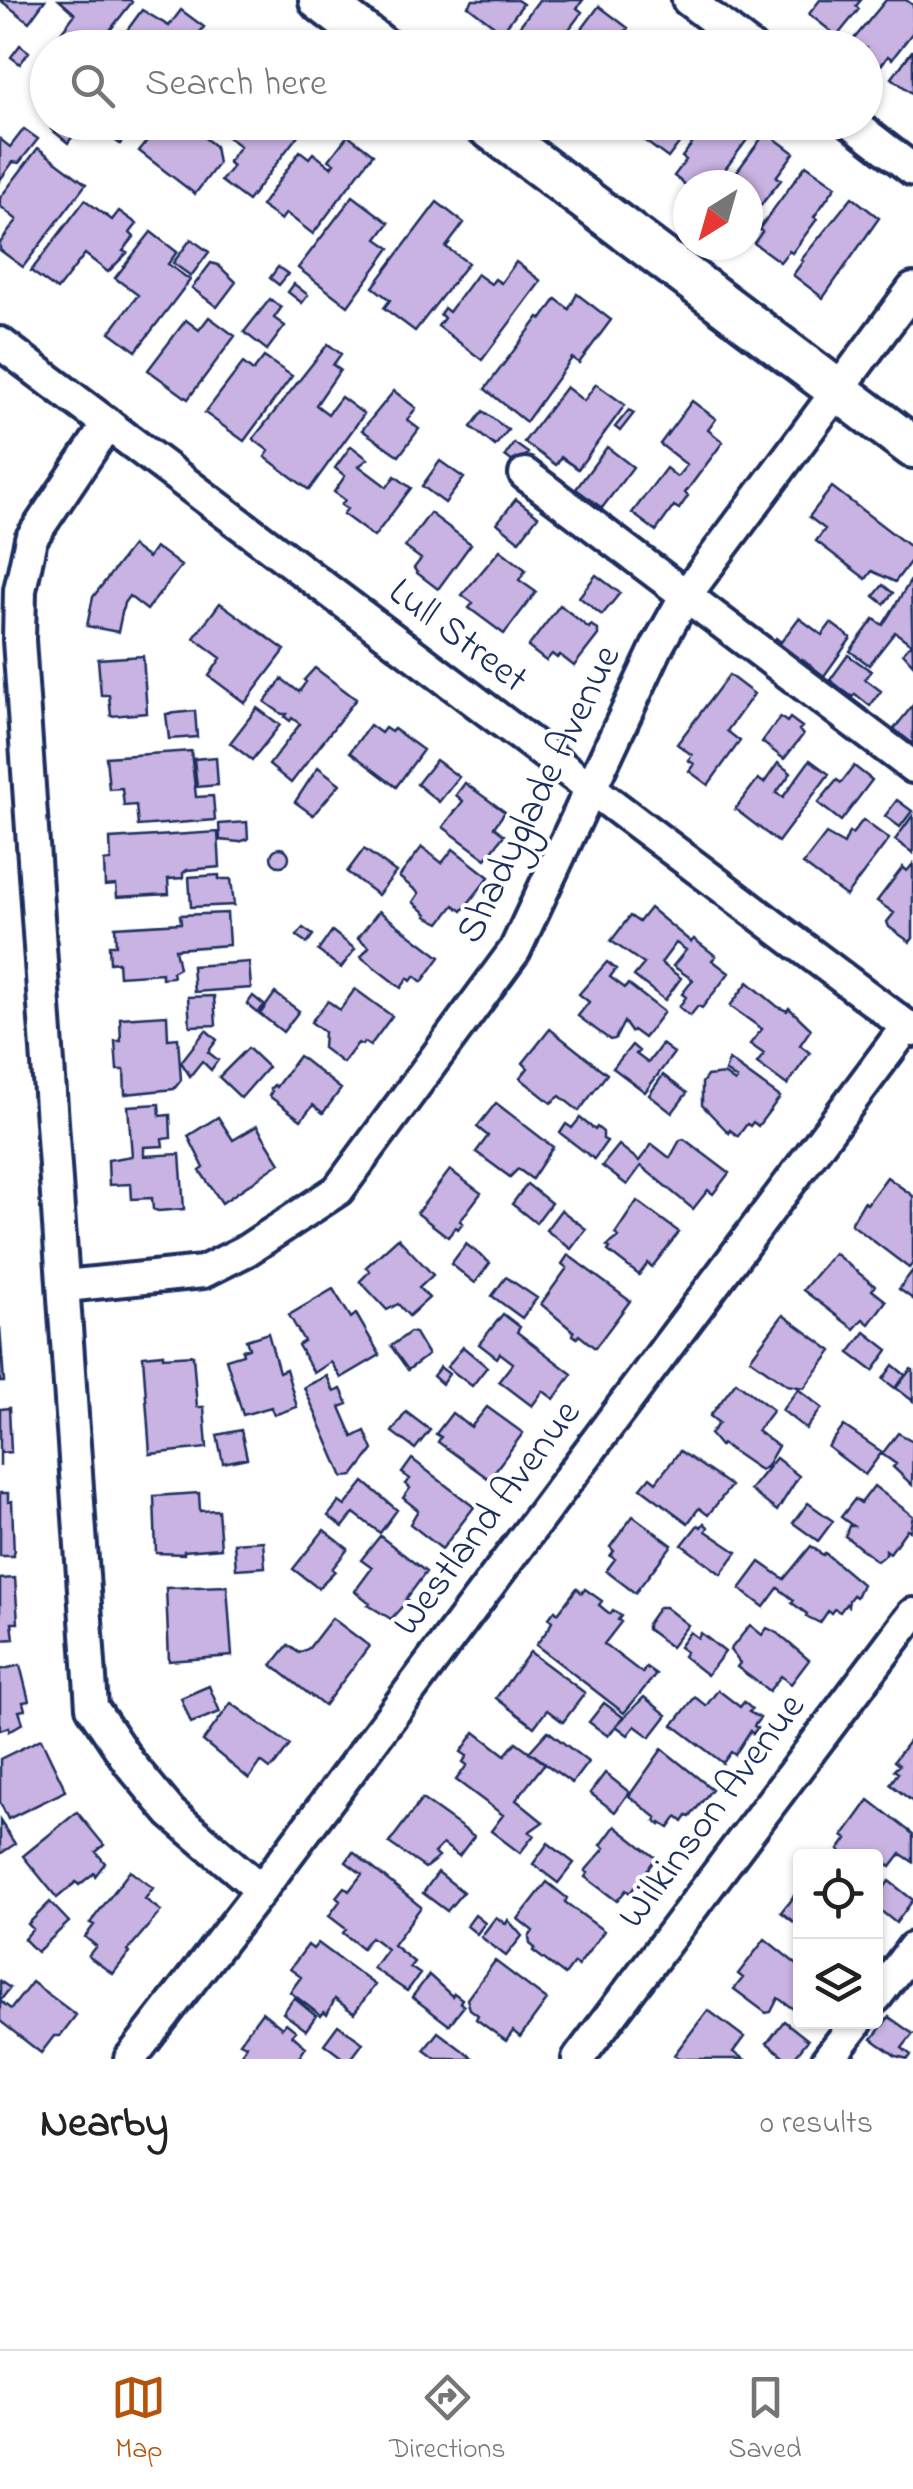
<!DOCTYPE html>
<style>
body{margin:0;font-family:"Indie Flower",sans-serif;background:#f2f2f2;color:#222}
.controls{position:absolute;right:30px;bottom:30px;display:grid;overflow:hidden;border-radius:10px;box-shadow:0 2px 8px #0004}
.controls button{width:90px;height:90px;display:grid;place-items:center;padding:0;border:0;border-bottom:2px solid #e0e0e0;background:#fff;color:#222;font:50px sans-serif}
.compass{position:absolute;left:673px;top:170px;width:90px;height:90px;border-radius:50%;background:#fff;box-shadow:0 2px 8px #0004;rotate:217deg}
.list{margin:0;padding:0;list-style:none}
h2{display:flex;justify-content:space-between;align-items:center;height:130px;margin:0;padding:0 40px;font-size:42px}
h2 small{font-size:32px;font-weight:400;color:#767676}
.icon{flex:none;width:55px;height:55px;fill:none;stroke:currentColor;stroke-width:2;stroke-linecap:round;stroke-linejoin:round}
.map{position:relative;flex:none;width:913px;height:2059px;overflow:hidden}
.search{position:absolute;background:#fff;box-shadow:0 2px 8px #0004;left:30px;right:30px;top:30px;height:110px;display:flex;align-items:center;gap:25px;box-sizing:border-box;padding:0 35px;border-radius:55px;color:#767676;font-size:38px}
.sheet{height:290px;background:#fff}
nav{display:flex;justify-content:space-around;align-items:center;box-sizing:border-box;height:140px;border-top:2px solid #e0e0e0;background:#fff;font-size:28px;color:#767676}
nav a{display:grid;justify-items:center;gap:5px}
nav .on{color:#b45309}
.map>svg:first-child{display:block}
.building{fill:#c9b3e3;stroke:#1b2f5e;stroke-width:2.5}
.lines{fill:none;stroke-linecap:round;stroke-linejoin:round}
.minor-casing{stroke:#1b2f5e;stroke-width:38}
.major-casing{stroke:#1b2f5e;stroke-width:48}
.minor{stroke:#fff;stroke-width:30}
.major{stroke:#fff;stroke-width:40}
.labels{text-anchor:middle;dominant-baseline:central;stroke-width:8;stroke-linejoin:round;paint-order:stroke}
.street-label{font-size:40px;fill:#1b2f5e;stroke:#fff}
</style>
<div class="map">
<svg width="913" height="2059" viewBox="0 0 913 2059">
<rect width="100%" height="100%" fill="#fff"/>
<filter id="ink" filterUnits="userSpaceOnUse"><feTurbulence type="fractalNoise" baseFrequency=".01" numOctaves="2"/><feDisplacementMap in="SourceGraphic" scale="20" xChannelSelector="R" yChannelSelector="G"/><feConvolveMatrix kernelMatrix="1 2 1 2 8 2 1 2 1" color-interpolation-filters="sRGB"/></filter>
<g filter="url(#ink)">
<path class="building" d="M0,0H45L29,22Z
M59,0H130L132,2L96,48H66L69,43L59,35L75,14Z
M473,0H517L523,4L502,32L468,6Z
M539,0H583L577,8L582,12L555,48H514L510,45L519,33L516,31Z
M820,0H861L856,6L859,9L837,36L809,14Z
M886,0H906L913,5V32L892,59L888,56L879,68L866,57V48L849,45Z
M599,6L628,28L613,48H568Z
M142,10L169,26L181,10L204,27L188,48H114Z
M210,37L223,48H201Z
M20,45L29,52L20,64L11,57Z
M912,51H913V94L892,78Z
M56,122H76L80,126L68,143L51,129Z
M219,122L206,139L215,146L218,164L195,194L139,151L159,125L156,122Z
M234,122H308L248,201L221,181L233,166L228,162L240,146L225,135Z
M642,122H680L689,130L668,158L634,133Z
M708,123H753L745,134L749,137L715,183L688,187L674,176L686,160L682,157Z
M118,124L129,133L120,144L109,136Z
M24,129L38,139L19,163L13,162L0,180V139L10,147Z
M766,132L794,153L776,177L781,180L748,221V185H727Z
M348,135L373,154L313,234L286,213L281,220L261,206L300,151L309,158L313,153L331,167L334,163L329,160Z
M38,148L86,184L23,267L0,250V243L17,220L0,206V198Z
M806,165L836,186L814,217L817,219L792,253L789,251L780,262L754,243L762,232L759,229Z
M353,196L389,223L377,239L390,248L348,306L298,268Z
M852,197L879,218L823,298L793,275L803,261L801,260Z
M85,200L112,220L119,211L137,224L130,233L134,237L123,251L127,253L108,272L85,254L57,290L31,271Z
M437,202L464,223L446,247L468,263L415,331L384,308L390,300L373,287Z
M151,232L177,252L168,264L190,280L136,351L110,332L138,295L115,278Z
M191,239L209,252L191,276L173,263Z
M516,262L541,281L482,360L438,326L444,318L440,314L444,308L449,312L477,274L491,284L495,279L501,283Z
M211,263L218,265L236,282L217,307L192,288Z
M278,267L288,274L279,285L270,278Z
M294,284L308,295L302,303L288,292Z
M577,294L611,320L579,363L572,358L526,422L485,389L539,317L542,319L556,299L569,309Z
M270,299L281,308L274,318L285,326L267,350L244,332Z
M209,317L235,336L188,399L148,370L186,320L199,330Z
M328,344L341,354L333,365L340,370L316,405L328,414L341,397L364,414L309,490L265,457L269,451L253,439Z
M264,357L292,376L244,441L205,413L243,363L253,371Z
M596,384L625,405L578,469L561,457L556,465L524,442L566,387L584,401Z
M394,391L416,408L407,420L419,429L399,456L362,430Z
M692,401L716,419L708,430L723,442L685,493L688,496L679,509L674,506L656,531L632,513L666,468L677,477L687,465L660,444Z
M629,410L634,413L620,431L615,427Z
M483,411L508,430L495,446L471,427Z
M514,443L528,453L518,466L505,456Z
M351,446L368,459L359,466L387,487L395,476L411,488L374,537L343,514L347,509L341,505L345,500L334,492L345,476L335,468Z
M607,447L633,467L602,508L576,489Z
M440,461L464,478L445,503L422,486Z
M832,487L913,549V558L895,582L872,571L866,579L816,541L825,529L809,517Z
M516,499L538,516L519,541L497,523Z
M430,513L471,544L438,589L417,573L414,568L421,559L405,547Z
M132,546L148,558L155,548L160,550L181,566L147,610L129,596L124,603L118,632L87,626L93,597Z
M500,550L526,570L519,580L536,592L504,634L469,608L473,603L462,595Z
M596,575L620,593L602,615L579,597Z
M911,580L913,664L903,653L911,644L895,632L869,665L850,651L874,619L883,625Z
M883,585L893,593L884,604L874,596Z
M220,603L285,650L245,703L209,676L221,658L194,638Z
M560,605L589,628L591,625L598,630V635L574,666L560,655L557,658L552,654L546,661L528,647Z
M799,618L822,635L831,623L851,638L824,676L802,659L798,664L772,644L776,638L781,642Z
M848,655L871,671L865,679L881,691L870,706L855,694L852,697L830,680Z
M143,656L147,713L111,716L109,695H101L98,659Z
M315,668L356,699L291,783L269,765L300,724L292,718L290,721L285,717L287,714H282L265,702L282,679L299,692L306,682L304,680Z
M729,675L754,694L727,731L740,741L708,785L689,771L694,764L688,760L692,755L677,744Z
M913,705V744L894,729Z
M257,708L280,725L252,760L230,743Z
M195,711L197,737L169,739L166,714Z
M780,717L787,722L790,718L802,727L799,730L803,735L784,759L762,742Z
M370,725L381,733L385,728L391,732L394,729L423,750L396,787L350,752Z
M191,751L196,797L213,796L215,820L138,826L136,805L124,806L122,788L109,789L106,757Z
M216,757L218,785L197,787L194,759Z
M436,760L459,777L439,802L417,784Z
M810,760L829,774L778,842L735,809L758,779L764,783L778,763L791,773L776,793L783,797Z
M854,766L872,780L841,821L818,803L837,780L841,783Z
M318,767L340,784L313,815L295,802Z
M465,783L505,812L494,827L504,835L486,859L443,827L463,801L456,795Z
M897,800L912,811L900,827L885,816Z
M913,815V853L895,840Z
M863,820L889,839L846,896L803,864L826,834L844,844L849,832L852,834Z
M247,822L248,839L239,842L220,840L219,824Z
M218,832L220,867L187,870L183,873V878L168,879L169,894L117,897L116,885L105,886L104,861H111L110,839Z
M422,847L442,863L453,849L489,877L462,911L454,905L440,923L426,916L427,914L413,902L419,893L399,877Z
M271 857a9 9 0 1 1 18 0a9 9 0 1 1-18 0Z
M364,849L396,872L378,895L347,872Z
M913,864V938L910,942L889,927L887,922L894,913L877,901L903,867L907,871Z
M219,875V879H231L234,905L191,907L189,877Z
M650,908L691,942L694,939L716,956L712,960L729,973L702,1008L698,1006L690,1016L679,1007L686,997L682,994L693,980L673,966L686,950L676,943L661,963L681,978L665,1000L634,976L644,964L611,941L630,916L639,922Z
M379,911L440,957L422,982L415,976L411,981L408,978L401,988L361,957L369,947L358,938Z
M227,913L229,945L175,949L179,968L172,972L173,977L162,978V973L119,976L118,962L110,963L109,945H116L115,927L181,923L180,915Z
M303,928L313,935L307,943L297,936Z
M332,931L355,949L341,968L318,951Z
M249,962L251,988L194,992L192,966Z
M607,962L616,969L610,977L625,988L628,984L664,1012L644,1038L633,1030L631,1032L624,1022L615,1039L610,1040L578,1016L589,1002L579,994Z
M748,982L778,1007L787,1011L789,1008L811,1029L800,1045L810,1053L787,1085L757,1063L764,1054L750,1044L762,1029L730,1006Z
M355,989L392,1016L370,1046L364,1042L362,1045L358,1043L343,1063L323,1048L324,1032L311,1022L328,1001L340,1010Z
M275,993L299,1011L283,1032L260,1014Z
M214,996L216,1025L190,1026L188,997Z
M253,996L264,1005L258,1013L247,1004Z
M167,1015L168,1039L178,1038L181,1080L174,1089L125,1094L124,1070H117L115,1041H121L120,1018Z
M550,1029L607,1074L579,1111L560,1096L551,1103L520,1078L528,1068L523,1063Z
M206,1030L217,1040L208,1052L218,1060L211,1070L202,1061L190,1076L181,1062Z
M662,1044L674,1053L645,1092L613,1068L632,1045L639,1051L636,1054L648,1063Z
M248,1048L268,1067L241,1098L219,1077Z
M299,1056L341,1089L323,1113L313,1105L301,1120L269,1096L272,1091L270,1089L274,1085L276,1087Z
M729,1060L780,1097L758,1126L753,1122L750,1126L747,1124L738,1136L730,1130L729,1133L702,1105V1083L707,1076L724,1074L735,1082L737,1079L725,1071Z
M663,1075L687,1093L672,1113L649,1095Z
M496,1103L553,1147L532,1179L518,1169L510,1177L476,1152L488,1136L477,1127Z
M159,1104L160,1116L170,1115L171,1138L162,1139L163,1146L144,1147V1156L180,1154L184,1209L158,1211L153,1209L152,1198L132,1199L131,1184L109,1185L108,1160L132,1156L128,1106Z
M218,1117L233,1140L257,1126L280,1163L222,1203L200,1171L204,1168L188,1136Z
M580,1118L595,1130L597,1127L603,1132V1139L607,1141L594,1159L560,1133L566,1124L572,1128Z
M684,1139L729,1173L713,1194L708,1190L693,1209L641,1166L627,1185L602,1166L619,1145L639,1161L652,1144L670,1158L680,1140Z
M450,1170L481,1193L460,1221L463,1223L458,1229L456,1227L448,1237L417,1213Z
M887,1177L913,1196V1263L909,1268L851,1224L864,1202L867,1204Z
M527,1184L551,1203L536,1223L512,1204Z
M637,1201L679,1232L652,1267L648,1263L639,1275L608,1251L610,1248L607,1246L619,1237L615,1234Z
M561,1210L586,1229L571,1249L546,1230Z
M398,1238L433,1275L419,1288L429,1298L409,1316L398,1304L387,1310L360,1281L370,1271L366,1267Z
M466,1244L490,1263L475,1283L451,1264Z
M834,1253L875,1286L872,1290L886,1301L869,1324L863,1319L854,1329L803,1290Z
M568,1255L630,1301L595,1348L579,1335L577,1338L573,1335L574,1332L541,1304L567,1268L562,1264Z
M913,1270V1299L899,1289Z
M506,1277L537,1298L522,1318L492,1296Z
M333,1289L351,1318L356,1314L380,1355L341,1378L331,1362L314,1373L298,1345L304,1341L289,1315Z
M503,1314L520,1327L517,1332L572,1374L554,1399L543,1391L532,1406L499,1381L513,1363L500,1353L497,1358L479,1344Z
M783,1315L832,1351L804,1388L787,1385L750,1359Z
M0,1327L4,1382H0Z
M410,1332L415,1333L428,1355L408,1370L391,1346Z
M865,1332L888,1350L873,1371L849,1353Z
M268,1333L279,1372L286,1369L297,1407L274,1415L271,1407L243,1415L226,1359L243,1354L242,1350L249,1348L246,1340Z
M463,1347L487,1367L472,1386L447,1367Z
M163,1354V1357L193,1355L197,1407H204L207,1448L150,1454L143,1356Z
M893,1365L905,1375L895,1388L883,1379Z
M440,1367L449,1374L442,1384L433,1376Z
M911,1369L913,1370V1401L896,1388Z
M327,1376L334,1392L341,1389L348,1404L340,1407L353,1437L365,1431L373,1450L353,1476L343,1477L304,1387Z
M736,1382L773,1410L757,1431L778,1446L766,1467L760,1470L722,1444L720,1446L710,1434L719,1423L710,1416Z
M798,1389L822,1408L806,1429L782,1410Z
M487,1407L523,1433L489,1479L438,1442L441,1437L436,1434L452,1413L471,1427Z
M9,1408L11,1452L0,1453V1467V1409Z
M406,1412L430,1430L415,1449L392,1432Z
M844,1426L882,1452L865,1475L828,1447Z
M241,1430L247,1458L223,1463L217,1435Z
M898,1433L913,1441L912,1485L893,1467L896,1464L882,1454Z
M680,1451L731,1486L708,1515L699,1508L688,1523L641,1488L650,1477L656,1482Z
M776,1458L799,1476L777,1511L750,1490Z
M412,1459L474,1507L442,1549L410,1524L418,1510L403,1498L410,1488L405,1484L410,1479L402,1473Z
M364,1482L397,1510L380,1533L354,1513L343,1527L328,1516L339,1502L345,1506Z
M874,1486L913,1516L910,1531L907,1529L890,1553L886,1550V1554L877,1561L845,1536L849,1526H853L841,1517L855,1499L861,1503Z
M0,1493H8V1502L12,1501L14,1556H0Z
M199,1493L200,1511L218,1510L221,1548L184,1551V1554L156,1553L154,1496Z
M808,1503L833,1521L818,1541L793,1523Z
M633,1516L672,1545L635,1593L606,1571L615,1559L610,1556L614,1551L610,1547Z
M704,1523L708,1527L706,1531L737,1552L721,1574L682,1545L698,1525L701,1527Z
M324,1530L348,1549L332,1569L335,1571L318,1588L293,1569Z
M380,1536L426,1572L406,1599L408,1600L391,1619L368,1605L370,1603L355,1591L372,1568L361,1560Z
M263,1541L265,1567L236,1569L234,1543Z
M811,1546L823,1555L825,1553L862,1584L856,1597L853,1595L849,1600L848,1606L846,1604L840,1612L834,1609L831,1613L828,1611L820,1623L806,1616L807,1614L792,1603L794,1600L778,1588L764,1607L740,1589L760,1562L784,1579Z
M15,1578L18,1623H12L14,1639L0,1640V1579Z
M227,1586L232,1656L169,1661L166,1588Z
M577,1588L582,1593L585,1589L602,1601L599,1605L610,1614L613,1610L621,1616L618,1620L621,1622L604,1644L642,1673L646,1667L656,1674L624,1713L536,1645L549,1628L552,1621L549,1618L555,1610L558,1613Z
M659,1607H665L688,1625L671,1647L647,1629V1624Z
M332,1618L369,1646L324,1706L272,1665L288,1645L299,1653L309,1648Z
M750,1625L762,1635L767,1628L777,1633L809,1660L791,1684L781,1676L769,1691L737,1667L740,1663L730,1650Z
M690,1632L698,1638L701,1633L725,1652L707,1675L683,1656L686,1652L679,1647Z
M530,1652L585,1693L563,1722L547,1710L534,1727L496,1698Z
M20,1665L29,1701L23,1702L25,1710L19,1711L23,1723L9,1731V1727L0,1730V1670Z
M209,1686L220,1712L191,1723L181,1698Z
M718,1690L740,1707L744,1702L752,1709L749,1712L760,1718L754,1726L757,1728L753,1734L750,1731L735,1755L731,1752L723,1763L673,1725L695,1697L706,1706Z
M644,1697L667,1715L650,1737L635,1726L628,1735L616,1726Z
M231,1703L290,1745L275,1765L270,1769L261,1762L249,1779L203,1741Z
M604,1703L623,1717L608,1736L589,1722Z
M548,1731L588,1762L572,1783L529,1752Z
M475,1732L505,1755L516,1742L545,1763L516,1800L543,1822L529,1832L534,1835L520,1853L491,1831L503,1815L456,1780L467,1765L463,1762L467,1756L461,1752Z
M913,1736V1802L890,1784L898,1773L894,1770L899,1765L894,1761Z
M41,1739L66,1791L8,1819L0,1802V1759Z
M662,1749L712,1789L690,1817L687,1816L683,1822L677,1817L669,1828L661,1823L660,1825L655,1821L657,1818L629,1796Z
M605,1773L629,1792L615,1812L590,1793Z
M422,1799L474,1836L459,1856L443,1844L434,1853L439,1857L425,1868L389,1843Z
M869,1800L913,1834V1862L901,1854L891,1867L882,1860L876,1874V1856H847L839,1850L847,1839L843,1836Z
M77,1812L104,1845L96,1852L105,1863L95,1876L94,1873L79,1885L76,1882L57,1898L23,1856Z
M0,1821L15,1844L0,1854Z
M615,1826L656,1858L630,1893L626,1890L617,1901L585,1877L588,1873L585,1871L605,1848L601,1845Z
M548,1843L574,1863L558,1883L533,1864Z
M353,1852L421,1907L393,1945L414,1962L410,1967L420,1974L407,1991L373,1968L387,1949L371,1937L362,1948L343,1933L346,1929L329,1916L340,1901L336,1897L344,1887L349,1891L362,1874L346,1862Z
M130,1871L153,1888L145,1899L161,1911L127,1951L129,1953L113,1974L88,1956L96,1946L85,1937L94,1925L90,1923Z
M438,1872L463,1892L447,1911L423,1893Z
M889,1881L913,1900L896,1923L876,1907V1899Z
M547,1882L567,1898L565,1902L604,1931L578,1966L574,1963L565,1975L533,1951L535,1948L530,1944L529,1937L533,1931L518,1919Z
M800,1888V1927L781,1912Z
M50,1902L69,1922L37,1952L24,1939L33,1929L28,1924Z
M475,1915L485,1923L477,1934L467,1926Z
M496,1917L506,1924L508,1920L522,1936L506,1956L481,1937Z
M765,1939L800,1967V2005L796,2011L778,1998L771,2012L766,2013L734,1989L743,1978L738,1974Z
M318,1943L375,1985L354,2013L335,1999L327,2015L324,2012L321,2016L290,1992L301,1977L290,1969L308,1945L313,1949Z
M495,1961L547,2000L520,2037L513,2031L506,2041L476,2019L478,2015L470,2009L467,1999Z
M429,1975L452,1996L454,1993L462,1999L460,2002L464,2006L449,2025L412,1997Z
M0,1981L10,1988L0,2001Z
M32,1982L76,2015L60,2036H54L41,2053L0,2021V2001L11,2009Z
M294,1998L316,2016L306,2030L283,2013Z
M708,2010L744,2037L733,2052L744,2059H680L674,2055Z
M262,2012L282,2028L286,2023L296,2031L292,2035L306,2047L298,2059H240L246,2045L240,2042Z
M889,2017L913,2034L902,2048L911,2055L908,2059L896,2056L872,2039Z
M784,2021L808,2040L793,2059H787L767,2043Z
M338,2025L363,2043L351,2059H344L324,2044Z
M438,2032L474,2059H436L424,2050Z"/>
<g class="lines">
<defs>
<path id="minor" d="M688,0L751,48
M851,122L913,170
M0,343L913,1031
M108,424L31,539L20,590L19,640L92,1707L130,1764L171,1813L261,1890
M525,474L913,767
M65,1286L203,1272L247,1250L338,1190L515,950L658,645L686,595L913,289
M876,1997L913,1948
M130,2059L261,1890L907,1026
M578,2059L913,1614
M828,2059L857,2022"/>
<path id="major" d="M320,0L382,48
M482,122L913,447"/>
</defs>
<use href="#minor" class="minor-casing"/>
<use href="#major" class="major-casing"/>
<use href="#minor" class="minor"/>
<use href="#major" class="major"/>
</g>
</g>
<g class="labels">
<g class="street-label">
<text transform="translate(457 637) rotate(37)">Lull Street</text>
<text transform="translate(540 795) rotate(-64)">Shadyglade Avenue</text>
<text transform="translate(488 1519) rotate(-53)">Westland Avenue</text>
<text transform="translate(713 1812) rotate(-53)">Wilkinson Avenue</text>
</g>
</g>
</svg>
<div class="controls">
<button><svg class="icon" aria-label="locate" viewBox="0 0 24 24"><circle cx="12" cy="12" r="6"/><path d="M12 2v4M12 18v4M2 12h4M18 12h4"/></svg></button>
<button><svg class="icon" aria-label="layers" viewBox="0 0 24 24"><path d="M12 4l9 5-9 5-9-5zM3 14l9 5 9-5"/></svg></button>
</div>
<svg class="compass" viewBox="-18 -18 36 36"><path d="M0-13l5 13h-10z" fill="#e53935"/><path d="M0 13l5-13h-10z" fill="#767676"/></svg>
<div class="search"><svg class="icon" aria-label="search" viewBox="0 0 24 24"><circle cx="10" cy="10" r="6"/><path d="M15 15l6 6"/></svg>Search here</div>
</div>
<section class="sheet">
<h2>Nearby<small>0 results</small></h2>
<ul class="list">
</ul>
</section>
<nav>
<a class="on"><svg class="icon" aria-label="map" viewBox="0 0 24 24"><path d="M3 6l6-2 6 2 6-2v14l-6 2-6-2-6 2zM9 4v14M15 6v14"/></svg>Map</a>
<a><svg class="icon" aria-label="directions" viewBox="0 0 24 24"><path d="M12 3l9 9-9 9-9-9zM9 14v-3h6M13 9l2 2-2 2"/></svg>Directions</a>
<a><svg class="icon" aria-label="saved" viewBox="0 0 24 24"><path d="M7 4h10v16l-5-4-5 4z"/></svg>Saved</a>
</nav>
